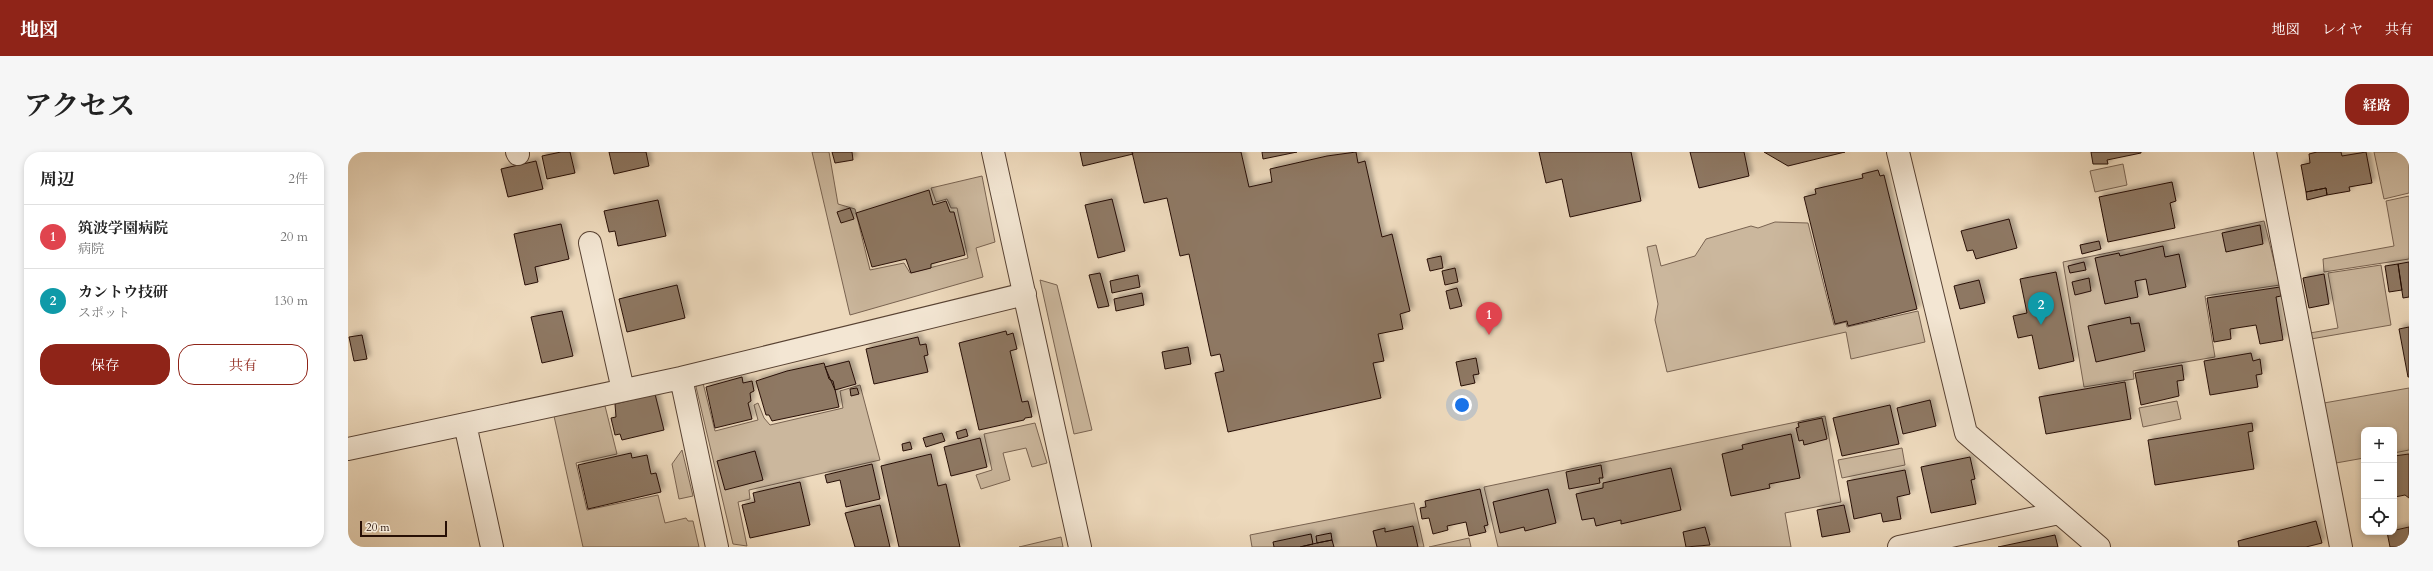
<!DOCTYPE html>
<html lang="ja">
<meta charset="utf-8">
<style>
body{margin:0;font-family:Cardo,"Noto Serif JP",serif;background:#f6f6f6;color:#222}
.controls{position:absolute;right:12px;bottom:12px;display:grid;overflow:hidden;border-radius:8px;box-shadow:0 2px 6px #0003}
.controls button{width:36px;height:36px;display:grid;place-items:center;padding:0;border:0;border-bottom:1px solid #e0e0e0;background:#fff;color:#222;font:20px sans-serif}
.scale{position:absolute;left:12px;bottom:10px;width:87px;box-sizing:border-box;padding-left:4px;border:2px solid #270f05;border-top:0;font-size:11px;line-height:14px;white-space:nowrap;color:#270f05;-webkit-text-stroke:3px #f3e6d3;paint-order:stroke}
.you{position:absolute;left:1114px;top:253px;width:14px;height:14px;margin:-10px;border:3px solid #fff;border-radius:50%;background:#1a73e8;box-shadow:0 0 0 6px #1a73e833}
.badge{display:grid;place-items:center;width:26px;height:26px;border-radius:50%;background:#8f2418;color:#fff;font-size:13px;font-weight:700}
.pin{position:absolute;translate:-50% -33px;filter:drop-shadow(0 1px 2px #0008)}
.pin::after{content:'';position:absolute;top:21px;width:14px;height:12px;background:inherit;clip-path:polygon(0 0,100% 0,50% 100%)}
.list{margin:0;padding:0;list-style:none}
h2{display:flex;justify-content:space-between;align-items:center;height:52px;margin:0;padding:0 16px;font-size:17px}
h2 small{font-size:13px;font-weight:400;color:#767676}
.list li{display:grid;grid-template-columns:26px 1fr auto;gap:12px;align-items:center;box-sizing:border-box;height:64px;padding:0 16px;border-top:1px solid #e0e0e0}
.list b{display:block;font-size:15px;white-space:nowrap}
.list p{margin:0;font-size:13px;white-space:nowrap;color:#767676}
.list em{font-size:13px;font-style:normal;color:#767676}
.actions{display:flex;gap:8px;padding:12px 16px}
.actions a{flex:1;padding:9px 0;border:1px solid #8f2418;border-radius:16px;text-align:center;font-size:14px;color:#8f2418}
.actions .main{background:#8f2418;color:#fff}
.icon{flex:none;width:22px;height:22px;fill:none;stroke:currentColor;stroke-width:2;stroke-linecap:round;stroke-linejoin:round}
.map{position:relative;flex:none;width:2061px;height:395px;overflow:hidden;border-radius:16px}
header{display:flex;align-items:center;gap:24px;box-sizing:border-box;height:56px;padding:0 20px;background:#8f2418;color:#fff}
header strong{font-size:19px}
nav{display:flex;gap:22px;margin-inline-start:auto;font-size:14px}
.intro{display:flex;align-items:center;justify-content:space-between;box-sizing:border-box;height:96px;padding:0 24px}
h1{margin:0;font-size:28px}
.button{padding:10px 18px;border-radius:16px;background:#8f2418;color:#fff;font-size:14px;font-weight:700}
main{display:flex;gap:24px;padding:0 24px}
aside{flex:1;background:#fff;border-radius:16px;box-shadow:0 2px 6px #0003}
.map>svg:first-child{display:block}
.green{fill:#cbb79d;stroke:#796351}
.building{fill:#8e7864;stroke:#270f05;filter:url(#shadow)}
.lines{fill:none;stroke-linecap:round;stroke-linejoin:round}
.minor-casing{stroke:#584233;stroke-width:24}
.minor{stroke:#f3e6d3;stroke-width:22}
</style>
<header>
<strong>地図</strong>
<nav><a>地図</a><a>レイヤ</a><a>共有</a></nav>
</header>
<div class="intro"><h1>アクセス</h1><a class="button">経路</a></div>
<main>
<aside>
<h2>周辺<small>2件</small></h2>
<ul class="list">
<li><span class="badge" style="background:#e0444e">1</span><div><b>筑波学園病院</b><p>病院</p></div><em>20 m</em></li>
<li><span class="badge" style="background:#0f9aa8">2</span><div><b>カントウ技研</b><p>スポット</p></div><em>130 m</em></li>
</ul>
<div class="actions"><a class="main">保存</a><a>共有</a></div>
</aside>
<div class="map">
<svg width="2061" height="395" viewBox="0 0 2061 395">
<defs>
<filter id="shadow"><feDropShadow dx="3.5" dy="-3.5" stdDeviation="2" flood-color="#0004"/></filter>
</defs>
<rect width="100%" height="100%" fill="#edd9bc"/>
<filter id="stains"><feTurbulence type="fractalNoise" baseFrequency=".005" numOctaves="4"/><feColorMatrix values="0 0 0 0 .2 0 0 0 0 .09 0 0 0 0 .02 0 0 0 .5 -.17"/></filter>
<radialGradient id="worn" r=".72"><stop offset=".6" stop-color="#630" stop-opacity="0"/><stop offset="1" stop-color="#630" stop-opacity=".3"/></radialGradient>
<path class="green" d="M464,0H481L490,52L507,57L522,118L556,111L562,121L620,106L609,56H603L599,47L588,50L583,36L634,24L647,90L628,96L635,125L502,163Z
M2026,0H2061V41L2036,47Z
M1775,12L1779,33L1747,40L1742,19Z
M2061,44V107L1976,120L1975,107L2046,94L2038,49Z
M1916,69L1932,133L1857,144L1867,205L1785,219L1786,227L1736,235L1715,110Z
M1427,70L1460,71L1486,173L1498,170L1499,175L1570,159L1577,190L1503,207L1498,180L1319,220L1307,168L1310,152L1299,95L1308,93L1313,114L1347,104L1358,87L1403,74L1410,76Z
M2033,113L2043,173L1963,187L1962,181L1990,176L1980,121Z
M692,128L709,133L744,278L726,282Z
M355,231L367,279L410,268L406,253L410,251L416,266L422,273L495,256L492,239L512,233L532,308L401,338L402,347L390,350L399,394L385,392L348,235L350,232Z
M2061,236V298L2046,301V278H2016V306L1988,311L1976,251Z
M1829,249L1833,267L1795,275L1791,256Z
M257,254L269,302L228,311L239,358L310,343L317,371L338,366L340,369H345L351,395H235L206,264Z
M1477,264L1493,350L1437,361L1443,395H1150L1136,335Z
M687,271L699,311L684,315L678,296L655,301L662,328L633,337L628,323L644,318L636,282Z
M1554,296L1557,313L1494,326L1490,308Z
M334,298L345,344L331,347L324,312Z
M1066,351L1076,395H904L902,383Z
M713,385L715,395H671Z
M1121,386L1123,395H1081Z"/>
<path class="building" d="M213,0H222L227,21L199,27L194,4Z
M261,0H298L301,14L266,22Z
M484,0H504L505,8L487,11Z
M732,0H784L785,2L735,14Z
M784,0H893L901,35L924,30L922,17L979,4L1008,0L1010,11L1017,9L1034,85L1044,82L1062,159L1052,162L1055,177L1030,182L1036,209L1025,211L1033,246L880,280L867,221L876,219L872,202L863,204L841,102L832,104L819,46L796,51Z
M914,0H949L915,7Z
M1191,0H1283L1293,49L1222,65L1214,27L1198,31Z
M1342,0H1396L1401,24L1351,36Z
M1416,0H1497L1440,14Z
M1743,0H1793V1L1759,8L1760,12H1745Z
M1969,0H1993L1994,4L2018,0L2024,31L2001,35L2002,39L1979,43L1978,36L1958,40L1953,13L1962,11L1961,2Z
M188,9L195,37L160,45L153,17Z
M1530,18L1532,24L1536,23L1569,157L1500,174L1499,169L1487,172L1456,45L1468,42L1467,37L1515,26L1514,22Z
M1824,30L1828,49L1822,51L1827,76L1760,90L1751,45Z
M1978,36L1979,43L1959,48L1958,40Z
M581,38L585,53L598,49L602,60H606L617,103L583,112V116L563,121L558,107L524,115L508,61Z
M764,47L777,99L750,106L737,53Z
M310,48L318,84L270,94L267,79L261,80L256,59Z
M502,56L506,67L493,71L489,60Z
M1661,67L1669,96L1628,107L1625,98L1619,99L1613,79Z
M213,72L221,107L187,115L190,130L177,133L166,82Z
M1912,73L1915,92L1878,100L1874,81Z
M1751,89L1753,97L1734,102L1732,93Z
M1815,94L1817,105L1831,102L1838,135L1801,143L1798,127L1787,129L1790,145L1757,152L1747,106L1771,101L1772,104Z
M1093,104L1095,116L1082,119L1079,107Z
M1736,110L1738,118L1722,121L1720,114Z
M2061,110V145L2055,146L2050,112Z
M2050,112L2054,138L2041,140L2037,114Z
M1107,116L1110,130L1097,133L1094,119Z
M1708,120L1726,209L1691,217L1684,183L1670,186L1665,164L1679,161L1672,127Z
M752,121L761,154L750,156L741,123Z
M1976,122L1981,152L1961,156L1955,126Z
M790,123L792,135L764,141L762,129Z
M1741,126L1743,139L1727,143L1724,130Z
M1631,128L1637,151L1612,157L1606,134Z
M329,133L337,166L279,180L271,147Z
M1932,135L1933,144L1928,145L1935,188L1912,192L1908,173L1882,177L1883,187L1866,190L1859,146Z
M1109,136L1114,154L1102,157L1098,139Z
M794,141L796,153L768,159L766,147Z
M214,159L225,204L194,211L183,165Z
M1782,165L1783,172L1791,171L1797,199L1748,210L1740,174Z
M2061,175V225H2060L2051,177Z
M658,179L659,183L665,181L669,197L662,199L674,250L680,249L684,265L677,266L676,268L631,278L611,191Z
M14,183L19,207L6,209L1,185Z
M570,185L572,193L578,192L580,203L576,204L580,220L526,232L518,197Z
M840,195L843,212L817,217L814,200Z
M1903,201L1905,209L1912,207L1914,222L1908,223L1910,235L1862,243L1856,209Z
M1128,206L1131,222L1125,223L1127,231L1113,234L1108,210Z
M501,209L508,232L487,238L477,215Z
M476,211L481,227L485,229L491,255L424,269L421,263H418L408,229L439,219Z
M1834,213L1836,228L1829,229L1831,244L1793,253L1787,221Z
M394,225L395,231L404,229L406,239L402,241L403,249L400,251L404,267L367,276L358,235Z
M1777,230L1783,267L1698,282L1691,245Z
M509,236L511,242L503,244L502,237Z
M307,242L316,278L274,288L272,282L267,283L263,266L268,265L267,252Z
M1582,248L1588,274L1555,282L1549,256Z
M1542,253L1551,292L1494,304L1485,266Z
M1474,266L1479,287L1456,293L1455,288L1451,289L1448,276L1451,275L1450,271Z
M1904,271L1905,279L1900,280L1906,317L1807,333L1800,288Z
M618,277L620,284L610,287L608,280Z
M594,281L597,289L578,295L575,286Z
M1443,282L1452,326L1421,332L1422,336L1383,344L1374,302L1395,297L1394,293Z
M632,286L639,315L603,324L596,295Z
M562,290L564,297L555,299L554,292Z
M407,299L415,328L377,338L369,309Z
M283,301L284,306L299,303L303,322L308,321L313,340L240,357L230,313Z
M583,302L590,334L598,332L612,395H551L533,314Z
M2061,302V346L2057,343L2047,345L2046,304Z
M1622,305L1627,327L1623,328L1628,352L1583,361L1573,315Z
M524,312L532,347L498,355L492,328L479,331L477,323Z
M1253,313L1255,326H1251L1252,331L1221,337L1218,320Z
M1323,316L1333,358L1273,372V368L1248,374L1246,366L1234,368L1228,342L1255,336V331Z
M1557,318L1562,342L1549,345L1553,367L1535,370L1533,361L1506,367L1499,329Z
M452,330L462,373L402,386L394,353L407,350L405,341Z
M1132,337L1140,373L1136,374L1138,380L1121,384L1118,370L1099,374L1100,378L1085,382L1081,366L1074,367L1072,356L1078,355L1077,349Z
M1200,337L1208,371L1177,379L1176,375L1152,381L1145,350Z
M532,353L542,395H507L497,361Z
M1496,353L1502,380L1474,385L1469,358Z
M1968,369L1974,391L1958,395H1891L1890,389Z
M1065,374L1070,395H1029L1025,379L1037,376V380Z
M1357,375L1362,393L1338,395L1335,380Z
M2061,375V395H2042L2039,380Z
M983,381L984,388L969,391L968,384Z
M963,382L965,392L952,395H926L925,390Z
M1707,383L1710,395H1650Z
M984,388L986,395H952L969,391Z"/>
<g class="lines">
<defs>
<path id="minor" d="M169,0L170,2
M645,0L732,395
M1550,0L1618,281L1751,395
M1917,0L1993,395
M242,91L275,238
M333,226L369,395
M117,272L144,395
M0,297L333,226L677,142
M1551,395L1711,361"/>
</defs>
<use href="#minor" class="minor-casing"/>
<use href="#minor" class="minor"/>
</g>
<rect width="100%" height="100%" filter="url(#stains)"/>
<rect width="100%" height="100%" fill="url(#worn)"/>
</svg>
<div class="controls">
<button>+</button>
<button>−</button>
<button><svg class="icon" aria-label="locate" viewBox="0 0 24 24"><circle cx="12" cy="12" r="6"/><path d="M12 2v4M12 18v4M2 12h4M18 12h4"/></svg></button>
</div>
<div class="scale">20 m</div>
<div class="you"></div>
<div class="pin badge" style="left:1141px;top:183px;background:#e0444e">1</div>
<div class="pin badge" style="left:1693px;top:173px;background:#0f9aa8">2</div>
</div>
</main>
